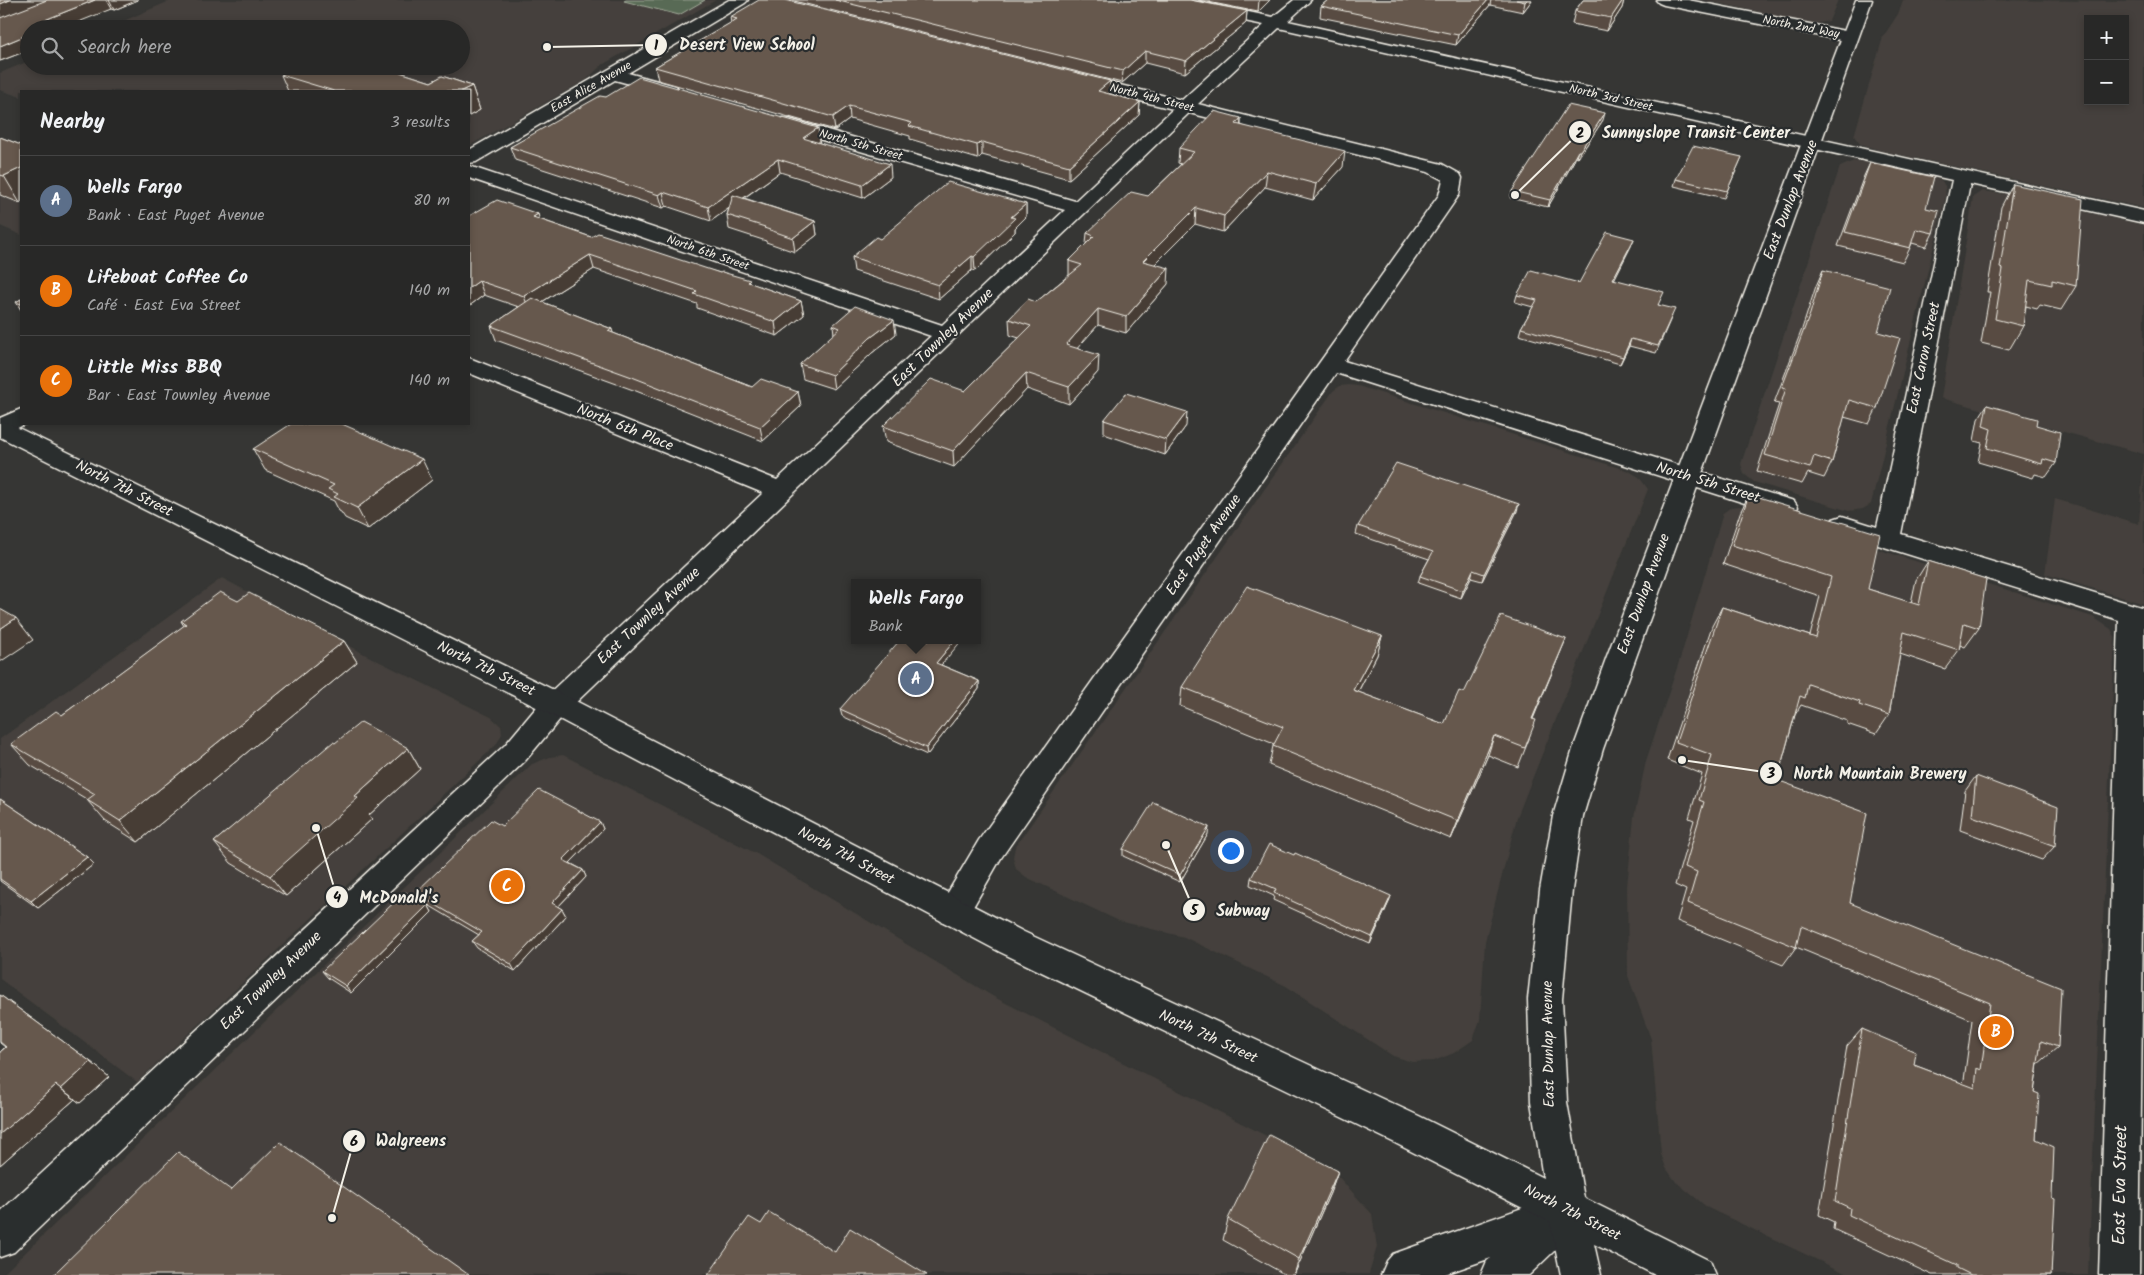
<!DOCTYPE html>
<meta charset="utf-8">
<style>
body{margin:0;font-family:Kalam,sans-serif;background:#30302f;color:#f1f3f6}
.controls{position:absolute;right:15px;top:15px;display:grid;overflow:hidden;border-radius:0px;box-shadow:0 2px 8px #0003}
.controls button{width:45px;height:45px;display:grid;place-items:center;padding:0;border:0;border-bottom:1px solid #444;background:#282827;color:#f1f3f6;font:25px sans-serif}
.you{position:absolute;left:1230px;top:850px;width:18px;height:18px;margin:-12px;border:4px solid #fff;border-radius:50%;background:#1a73e8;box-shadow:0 0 0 8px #1a73e833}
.badge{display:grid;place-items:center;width:32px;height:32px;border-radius:50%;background:#8c9099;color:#fff;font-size:16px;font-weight:700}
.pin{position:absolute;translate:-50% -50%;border:2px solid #fff;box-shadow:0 1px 5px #0006}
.popup{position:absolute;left:851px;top:579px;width:130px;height:65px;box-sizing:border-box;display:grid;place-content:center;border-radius:0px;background:#282827;filter:drop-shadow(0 1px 4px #0005);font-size:16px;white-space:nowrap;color:#a5a6a7}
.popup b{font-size:19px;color:#f1f3f6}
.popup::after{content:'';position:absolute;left:50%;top:100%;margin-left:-10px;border:10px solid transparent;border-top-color:#282827}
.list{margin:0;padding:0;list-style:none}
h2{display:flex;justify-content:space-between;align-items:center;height:65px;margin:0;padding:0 20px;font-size:21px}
h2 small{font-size:16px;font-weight:400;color:#a5a6a7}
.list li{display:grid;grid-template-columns:32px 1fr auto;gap:15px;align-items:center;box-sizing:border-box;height:90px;padding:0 20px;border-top:1px solid #444}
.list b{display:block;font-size:19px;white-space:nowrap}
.list p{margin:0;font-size:16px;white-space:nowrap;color:#a5a6a7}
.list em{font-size:16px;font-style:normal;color:#a5a6a7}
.icon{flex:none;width:28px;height:28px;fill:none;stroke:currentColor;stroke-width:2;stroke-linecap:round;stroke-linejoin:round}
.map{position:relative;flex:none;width:2144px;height:1275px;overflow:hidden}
.search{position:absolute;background:#282827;box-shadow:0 2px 8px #0003;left:20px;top:20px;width:450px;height:55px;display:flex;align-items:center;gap:12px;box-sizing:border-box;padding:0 18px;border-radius:28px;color:#a5a6a7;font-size:19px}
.panel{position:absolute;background:#282827;box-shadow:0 2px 8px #0003;left:20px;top:90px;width:450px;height:335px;border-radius:0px}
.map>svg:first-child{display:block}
.built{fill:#44403c;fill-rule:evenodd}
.green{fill:#596b54;stroke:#a6ae9e}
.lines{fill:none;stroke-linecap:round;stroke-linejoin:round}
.minor-casing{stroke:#f4f1e8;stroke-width:3}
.major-casing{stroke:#f4f1e8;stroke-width:3}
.minor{fill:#2a2d2e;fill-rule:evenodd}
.major{fill:#2a2d2e;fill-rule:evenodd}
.wall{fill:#584c42;stroke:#f4f1e8}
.shaded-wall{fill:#473e36;stroke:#f4f1e8}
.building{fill:#66584d;stroke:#f4f1e8}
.labels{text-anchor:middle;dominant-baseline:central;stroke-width:4.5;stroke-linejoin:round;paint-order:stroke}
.far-street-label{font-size:12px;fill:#f4f1e8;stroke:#2a2d2e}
.street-label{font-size:15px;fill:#f4f1e8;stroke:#2a2d2e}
.near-street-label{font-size:18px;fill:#f4f1e8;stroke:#2a2d2e}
.leader{fill:none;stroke:#f4f1e8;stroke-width:2}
.callout-dot{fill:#f4f1e8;stroke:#2a2d2e;stroke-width:2}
.mark-label{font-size:15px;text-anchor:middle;font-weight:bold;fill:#111}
.callout-label{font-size:16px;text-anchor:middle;font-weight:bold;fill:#f4f1e8;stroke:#2a2d2e;stroke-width:4.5;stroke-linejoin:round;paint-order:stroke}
</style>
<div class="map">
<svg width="2144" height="1275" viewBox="0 0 2144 1275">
<rect width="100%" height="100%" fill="#363634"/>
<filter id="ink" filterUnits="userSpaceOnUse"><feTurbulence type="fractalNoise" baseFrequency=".02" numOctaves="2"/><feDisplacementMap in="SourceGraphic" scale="10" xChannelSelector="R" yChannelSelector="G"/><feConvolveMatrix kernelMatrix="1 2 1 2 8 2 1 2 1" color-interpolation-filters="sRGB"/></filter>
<g filter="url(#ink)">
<path class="built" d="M172,0H716L602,65L586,80L469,146V91H21V97L0,90V73L29,61V66H461V29H105Z
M1703,0H1838L1829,21L1815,24Z
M1903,0L2144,1V208L1878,150L1860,144L1854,136L1883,37L1898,14ZM2088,19H2125V101H2088Z
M1854,161L1866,162L1936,178L1942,181L1945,186L1946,196L1871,504L1863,509L1849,511L1754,482L1744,474L1741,464L1840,167Z
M21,167V235L0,226V177Z
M1982,191L2006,194L2144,225V604L2045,574L2055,499L2139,524L2144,454L1941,398L1973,197Z
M1349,385L1358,386L1629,471L1639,477L1648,489L1517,817L1485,942L1480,1020L1473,1040L1454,1053L1434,1061L1412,1062L1393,1056L1286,986L1184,937L1119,921L1026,877L1016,869L1013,857L1015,847L1333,391L1340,386Z
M1740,506L2093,617L2111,629L2115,637L2088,1275H1849L1708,1208L1676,1182L1666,1168L1661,1154L1651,1039L1628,976L1627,886L1634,817L1646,761L1681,656L1723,513L1731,507Z
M222,578L366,655L491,717L501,726L502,734L496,745L137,1082L0,979V739Z
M563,755L757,854L994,997L1316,1161L1336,1174L1372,1214L1377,1247L1369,1274L2,1275L532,764L550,757Z"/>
<path class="green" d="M626,0H705L679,15L624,1Z"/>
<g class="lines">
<defs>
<path id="minor" d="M729,0H748L745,3L628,73L676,86L679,90L676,94L670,95L615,80L476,162L469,163V150Z
M1158,0H1189L1273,17L1294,0H1311L1288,21L2144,211V223L1970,184L1901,534L2144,608V829L2139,1275H2099L2119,620L1833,531L1829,525L1833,519L1842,516L1877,527L1952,180L1279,28L1198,104L1442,164L1460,174L1462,178L1459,195L1344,361L1794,501L1798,507L1794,513L1785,515L1776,513L1336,373L1001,858L965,921L953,925L941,921L937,911L979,840L1439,195L1443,180L1428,172L1189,113L566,712L525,761L14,1252L0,1257V1212L505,745L546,696L763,493L469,373V358L777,480L931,336L469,178V166L942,325L1065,210L777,127L774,123L777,119L783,118L789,119L1075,201L1173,109L1068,83L1066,79L1068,75L1074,74L1182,100L1264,25L1166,5L1161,3Z
M1656,0H1688L1850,32L1856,34L1858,37L1856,40L1850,42L1664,5L1659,3Z
M21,409V424H25L8,433L0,435V418Z
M1567,1192L1581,1197L1586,1211L1581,1225L1576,1226L1575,1231L1529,1275H1481L1487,1261L1491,1258L1442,1275H1381L1387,1261L1393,1254Z"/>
<path id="major" d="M1856,0H1872L1603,749L1583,816L1572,890L1562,999L1567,1102L1584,1198L1710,1261L1716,1275H1655L1594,1244L1601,1275H1561L1550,1222L1393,1142L1000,952L546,712L0,437V421L8,423L566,696L1024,932L1419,1116L1543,1178L1531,1102L1528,999L1540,890L1553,816L1573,749L1607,656Z"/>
</defs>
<use href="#minor" class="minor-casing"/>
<use href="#major" class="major-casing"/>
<use href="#minor" class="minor"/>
<use href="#major" class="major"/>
</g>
<path class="wall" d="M0,0H138L114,10L111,9L29,29V50L0,61Z
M790,0H1190L1247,11L1246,23L1185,73L1145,63L1122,83Z
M1198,0H1270L1258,12Z
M1328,0H1532L1523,12L1490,5L1456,45L1320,17L1321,6Z
M1583,0H1624L1622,8L1607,31L1572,24L1575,11Z
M730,17L1110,81V94L1140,102L1139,115L1069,179L982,155L978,159L910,139V136L850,119L835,130L658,80L655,67L731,23Z
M300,66H381L431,82L442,76L472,86L480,110L469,116V91H288L281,75Z
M606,97L820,141L818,142L891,177L863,198L780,172L744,198L815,221L817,235L795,252L766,242V241L729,229L727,215L729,208L711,221L666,206L663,208L515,160L510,147Z
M1241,118V125L1343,167L1313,200L1265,187L1223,232L1195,224L1155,264L1168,284L1126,333L1098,325L1077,348L1098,372L1069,404L1027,389L954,467L886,442L883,426L965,391L1019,338L1010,335L1009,319L1036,302L1069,275V261L1086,244L1087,233L1148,196L1181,164L1178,163L1179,148Z
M1603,120L1578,158L1576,157L1548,207L1510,198L1512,191Z
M0,137L21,145V202L20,203L0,195Z
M1742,157L1724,198L1674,186L1676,179Z
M1870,163L1926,208L1933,233L1926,247L1912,243L1910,248L1903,262L1838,246L1864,176Z
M2013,184L2076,286L2061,310L2040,305L2037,309L2026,306L2023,326L2009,350L1981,343L1990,292H1987L2001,207Z
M1026,204V217L1015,228V232L975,271L972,270L939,299L854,271L852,257L880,239Z
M538,214L539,219L591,237L720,273L750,283L801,301L804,315L777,336L697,308V304L594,269L542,302L612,329L613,333L752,387L798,392L801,406L763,441L636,391L496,340L491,326L519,307L484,295L469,306V216Z
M1631,246L1614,279L1659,305L1672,316L1656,353L1629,346L1620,364L1519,335L1521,328L1533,307L1515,302L1517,295L1579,283Z
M1823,270L1878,332L1877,408L1869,424L1844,417L1832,462L1824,478L1808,473L1802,484L1757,471L1779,404L1774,403L1802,329L1816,286Z
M21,299V310L16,302Z
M833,325L896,334L872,353L834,389L803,379L800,364L834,334Z
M1987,405L2036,425L2056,463L2046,477L2035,474L2033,478L1978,462L1982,443L1974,441L1978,419Z
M1104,420L1186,426L1165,455L1104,434Z
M253,449L432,480L368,529L345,518L341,512L339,511L334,501L265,470Z
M1749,494L1868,589L1911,603L1916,580L1928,561L1979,628L1965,647L1960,645L1959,650L1945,669L1900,654L1889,715L1876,734L1847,724V721L1801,705L1795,715L1777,780L1850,903L2058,1047L2038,1064L2034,1092L2036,1139L2052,1198L2051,1275H1932L1833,1229L1834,1222L1819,1215L1847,1046L1862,1029L1914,1065L1961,1083L1964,1080L1972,1020L1796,947L1783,965L1677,921L1686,890L1675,885L1694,820L1689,818L1702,774L1667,760L1712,626L1722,607L1810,636L1820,596L1723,564L1740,513Z
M1517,511L1482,581L1471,578L1461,598L1418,583L1420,576L1429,559L1356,534L1358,526Z
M238,601L344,641L357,662L138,842L105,821L87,800H88L30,765L11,744L62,715L184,626L181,621Z
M1382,636L1377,655L1358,692L1444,724L1464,693L1558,658L1533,719L1529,739L1518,767L1488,755L1451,839L1269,765L1273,746L1274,744L1180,706L1182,687Z
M941,665L979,681V689L927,755L842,716L840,709Z
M335,743L408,748L420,769L369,815L372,819L286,896L231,863L214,842Z
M1976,776L2055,846L2042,860L1960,830L1965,791Z
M0,799L87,857L94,864L38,908L0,881Z
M600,822L603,829L570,863L583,870L586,877L558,907L562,909L566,916L515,971L477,948L472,941L479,935L420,900L415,893L502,826Z
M1208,834L1180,882L1123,856V849Z
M1251,878L1389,902L1370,944L1273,900L1274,896L1250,885Z
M428,905L432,912L351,993L328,978L322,971Z
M0,995L91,1062L109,1077L80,1103L75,1099L0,1165V1052L5,1047L0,1043Z
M1338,1171L1330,1193L1294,1275H1286L1223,1240L1228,1219Z"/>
<path class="shaded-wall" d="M10,0H49L0,19V4Z
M95,0H106L111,9L61,29H34L32,25Z
M109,0H138L114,10Z
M1259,0H1270L1258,12Z
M1488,0H1491L1490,5L1456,45L1458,35Z
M1527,0H1532L1523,12L1525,2Z
M1623,0H1624L1622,8L1607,31L1611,18Z
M1247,11L1246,23L1185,73L1186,61Z
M29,34V50L0,61V46Z
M1145,51V63L1122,83L1123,71Z
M1110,81V94L1098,104V91Z
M472,86L480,110L469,116V91H461Z
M1140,102L1139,115L1069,179V166Z
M849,106L850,119L835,130L833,117Z
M1605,113L1603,120L1578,158L1580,151Z
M1241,118L1240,133L1236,124Z
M818,128L820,141L805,151L803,138Z
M982,142V155L978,159L977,145Z
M1345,151L1343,167L1313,200L1316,184Z
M1578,151L1576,157L1548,207L1550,200Z
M778,159L780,172L711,221L708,207Z
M890,164L891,177L863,198L862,185Z
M21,168V202L20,203L4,176Z
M1267,171L1265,187L1223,232L1224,216Z
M663,192L666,206L663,208L659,195Z
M1026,204V217L1015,228V232L975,271L974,257L1011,217Z
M1196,208L1195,224L1142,277L1143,261Z
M538,214L542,228L533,217Z
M815,221L817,235L795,252L793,238Z
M1634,239L1631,246L1611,286L1613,279Z
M590,255L594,269L529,310L524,296Z
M972,256V270L939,299L938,285Z
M1169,268L1168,284L1126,333V317Z
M479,281L484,295L469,306V288Z
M801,301L804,315L777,336L775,322Z
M1098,309V325L1066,361V345Z
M894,320L896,334L872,353L834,389L832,375L870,338Z
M1631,339L1629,346L1620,364L1623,357Z
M1099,355L1098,372L1069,404V387Z
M1026,373L1027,389L954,467L953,451Z
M798,392L801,406L763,441L760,427Z
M1187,412L1186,426L1165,455L1166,440Z
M422,459L432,480L368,529L357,508Z
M1519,504L1517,511L1482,581L1484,574Z
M1473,570L1471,578L1461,598L1463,591Z
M16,618L33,640L0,662V629Z
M1382,636L1377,655L1349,709L1353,690Z
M1566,639L1558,658L1525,737L1532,719Z
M955,640H962L937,670L936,663Z
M344,641L357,662L138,842L120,821Z
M979,681V689L927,755L926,748Z
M1494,736L1488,755L1451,839L1458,821Z
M408,748L420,769L369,815L372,819L286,896L270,876L355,796Z
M600,822L603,829L566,867L563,860Z
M1209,827L1208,834L1180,882V875Z
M87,857L94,864L38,908L31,901Z
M583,870L586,877L555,910L552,903Z
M1391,896L1389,902L1370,944L1372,937Z
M428,905L432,912L351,993L346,986Z
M562,909L566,916L515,971L511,964Z
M91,1062L109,1077L80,1103L61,1089Z
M56,1085L75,1099L0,1165V1134Z
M1338,1171L1330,1193L1294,1275L1299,1259Z"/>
<path class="building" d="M0,0H10L0,4Z
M47,0H95L32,25L42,29H29V34L0,46V18Z
M759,0H785L1110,81L1098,91L1140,102L1069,166L982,142L977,145L909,126L912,123L849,106L833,117L655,67L737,19L730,17Z
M835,0H1190L1247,11L1186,61L1145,51L1123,71Z
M1328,0H1488L1458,35L1321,6Z
M1516,0H1527L1525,2Z
M1583,0H1623L1611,18L1575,11Z
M300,66H381L431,82L442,76L472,86L461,91H334L281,75Z
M639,77L818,128L803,138L890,164L862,185L778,159L708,207L663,192L659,195L510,147L600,96L606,97Z
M1568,105L1605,113L1580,151H1578L1550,200L1512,191Z
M1214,111L1241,118L1236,124L1345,151L1316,184L1267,171L1224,216L1196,208L1143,261L1169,268L1126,317L1098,309L1066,345L1099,355L1069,387L1026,373L953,451L883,426L931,379L965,391L1031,326L1009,319L1028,299L1036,302L1082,265L1069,261L1094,236L1087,233L1131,192L1148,196L1194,152L1179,148Z
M0,137L21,145V168L4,176L0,175Z
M1693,146L1742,157L1727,191L1676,179Z
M1870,163L1934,177L1926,208L1939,211L1933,233L1916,229L1910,248L1845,232Z
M948,182L1026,204L1011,217L1015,218L974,257L972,256L938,285L852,257L876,237L880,239Z
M2013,184L2083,199L2076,286L2052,280V285L2029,280L2023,326L1995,319L2003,269L2000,268Z
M733,195L815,221L793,238L764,228L765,227L727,215Z
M497,200L538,214L533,217L591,237L598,233L720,273L722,272L750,280L748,282L801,301L775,322L694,294L697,291L590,255L524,296L479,281L469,288V216Z
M1607,232L1634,239L1613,279L1664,292L1658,305L1675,309L1658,346L1631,339L1623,357L1521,328L1537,300L1517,295L1531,270L1579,283Z
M1823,270L1890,287L1878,332L1900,338L1877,408L1849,400L1832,462L1814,456L1810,468L1765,455L1786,388L1782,387L1810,314Z
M532,298L612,329L608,331L752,387L761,379L798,392L760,427L632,377L491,326Z
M21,299V304L16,302Z
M855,306L894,320L870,338L832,375L800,364L840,328L833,325Z
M1126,393L1187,412L1166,440L1104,420Z
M1987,405L2037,419L2036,425L2060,432L2056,463L2043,459L2042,464L1987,448L1991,429L1983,426Z
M291,424H342L422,459L357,508L334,497L338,494L328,489L334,485L253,449Z
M1396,463L1519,504L1484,574L1473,570L1463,591L1420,576L1433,552L1358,526Z
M1749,494L1880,534L1868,589L1919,605L1928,561L1986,579L1979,628L1964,623L1959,650L1904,632L1889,715L1859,705L1860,702L1808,684L1805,698L1800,696L1777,780L1867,813L1850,903L2061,988L2058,1047L2041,1041L2034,1092L2039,1094L2036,1139L2054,1147L2052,1198L2055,1199L2051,1275H1971L1957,1268V1265L1849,1215L1850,1208L1835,1201L1862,1029L1916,1052L1914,1065L1975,1088L1977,1068L1981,1070L1990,1003L1801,926L1796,947L1688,903L1697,872L1685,867L1704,802L1699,800L1712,755L1676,742L1722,607L1816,638L1831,577L1732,545Z
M1247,586L1382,636L1353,690L1444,724L1459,691L1464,693L1501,616L1566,639L1532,719L1536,720L1525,748L1494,736L1458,821L1273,746L1283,727L1182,687Z
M220,592L238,601L249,593L344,641L120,821L87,800L95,794L11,744L56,711L62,715L186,624L181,621Z
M0,609L16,618L0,629Z
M900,640H955L936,663L979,681L926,748L840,709Z
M361,722L408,748L355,796L358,798L270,876L214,842L333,742L335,743Z
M1976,776L2058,807L2055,846L1972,816Z
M539,790L600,822L563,860L583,870L552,903L562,909L511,964L472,941L482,932L415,893L491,820L502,826Z
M0,799L87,857L31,901L0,879Z
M1153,802L1209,827L1180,875L1123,849Z
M1269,844L1294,855L1295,853L1391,896L1372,937L1274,893L1276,889L1251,878Z
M405,892L428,905L346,986L322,971Z
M0,995L91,1062L61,1089L56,1085L0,1134V1052L6,1047L0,1042Z
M1269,1135L1338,1171L1299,1259L1228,1219Z
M280,1142L469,1275H53L178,1152L231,1190Z
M769,1212L835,1252L850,1228L927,1275H708L749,1217L761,1224Z"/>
</g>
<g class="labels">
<g class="far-street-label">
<text transform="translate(1801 27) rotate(11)">North 2nd Way</text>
<text transform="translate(591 87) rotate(-30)">East Alice Avenue</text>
<text transform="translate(1152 98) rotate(14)">North 4th Street</text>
<text transform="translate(1611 98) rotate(13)">North 3rd Street</text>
<text transform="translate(861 145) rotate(16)">North 5th Street</text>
<text transform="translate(708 253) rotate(19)">North 6th Street</text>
</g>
<g class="street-label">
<text transform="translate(1791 200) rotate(-69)">East Dunlap Avenue</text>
<text transform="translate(943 338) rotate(-44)">East Townley Avenue</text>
<text transform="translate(1924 358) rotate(-78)">East Caron Street</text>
<text transform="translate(625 428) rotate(22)">North 6th Place</text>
<text transform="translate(1708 483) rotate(17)">North 5th Street</text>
<text transform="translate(124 489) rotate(27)">North 7th Street</text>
<text transform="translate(1204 545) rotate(-55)">East Puget Avenue</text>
<text transform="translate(1644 594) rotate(-70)">East Dunlap Avenue</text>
<text transform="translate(649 616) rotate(-43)">East Townley Avenue</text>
<text transform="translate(486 669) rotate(26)">North 7th Street</text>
<text transform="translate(846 856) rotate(28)">North 7th Street</text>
<text transform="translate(271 981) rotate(-44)">East Townley Avenue</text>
<text transform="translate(1208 1037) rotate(25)">North 7th Street</text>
<text transform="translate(1549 1044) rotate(-91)">East Dunlap Avenue</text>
<text transform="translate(1572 1213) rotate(27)">North 7th Street</text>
</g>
<g class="near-street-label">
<text transform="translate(2121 1185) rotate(-89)">East Eva Street</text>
</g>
</g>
<path class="leader" d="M547 47L656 45M1515 195L1580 132M1682 760L1771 773M316 828L337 897M1166 845L1194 910M332 1218L354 1141"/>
<g class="callout-dot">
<circle cx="547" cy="47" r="5"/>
<circle cx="1515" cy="195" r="5"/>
<circle cx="1682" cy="760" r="5"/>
<circle cx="316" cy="828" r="5"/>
<circle cx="1166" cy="845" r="5"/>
<circle cx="332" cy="1218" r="5"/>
<circle cx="656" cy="45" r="12"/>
<circle cx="1580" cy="132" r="12"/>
<circle cx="1771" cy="773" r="12"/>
<circle cx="337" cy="897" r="12"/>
<circle cx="1194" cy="910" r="12"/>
<circle cx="354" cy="1141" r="12"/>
</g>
<g class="mark-label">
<text x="656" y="50">1</text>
<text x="1580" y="138">2</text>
<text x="1771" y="778">3</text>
<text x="337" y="902">4</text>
<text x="1194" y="915">5</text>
<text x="354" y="1146">6</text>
</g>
<g class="callout-label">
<text x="747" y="50">Desert View School</text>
<text x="1696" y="138">Sunnyslope Transit Center</text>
<text x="1880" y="779">North Mountain Brewery</text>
<text x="399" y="903">McDonald's</text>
<text x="1243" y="916">Subway</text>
<text x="411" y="1146">Walgreens</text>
</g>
</svg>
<div class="controls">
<button>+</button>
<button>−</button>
</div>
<div class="you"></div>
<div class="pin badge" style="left:916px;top:679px;background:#5c6f8a">A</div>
<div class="popup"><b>Wells Fargo</b>Bank</div>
<div class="pin badge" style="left:1996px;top:1032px;background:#e8710a">B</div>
<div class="pin badge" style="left:507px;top:886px;background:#e8710a">C</div>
<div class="search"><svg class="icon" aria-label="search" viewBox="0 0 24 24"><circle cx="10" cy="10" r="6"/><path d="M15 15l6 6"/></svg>Search here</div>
<section class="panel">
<h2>Nearby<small>3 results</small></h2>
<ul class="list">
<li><span class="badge" style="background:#5c6f8a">A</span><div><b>Wells Fargo</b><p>Bank · East Puget Avenue</p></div><em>80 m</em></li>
<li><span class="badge" style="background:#e8710a">B</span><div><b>Lifeboat Coffee Co</b><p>Café · East Eva Street</p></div><em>140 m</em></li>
<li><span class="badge" style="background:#e8710a">C</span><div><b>Little Miss BBQ</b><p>Bar · East Townley Avenue</p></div><em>140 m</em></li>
</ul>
</section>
</div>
